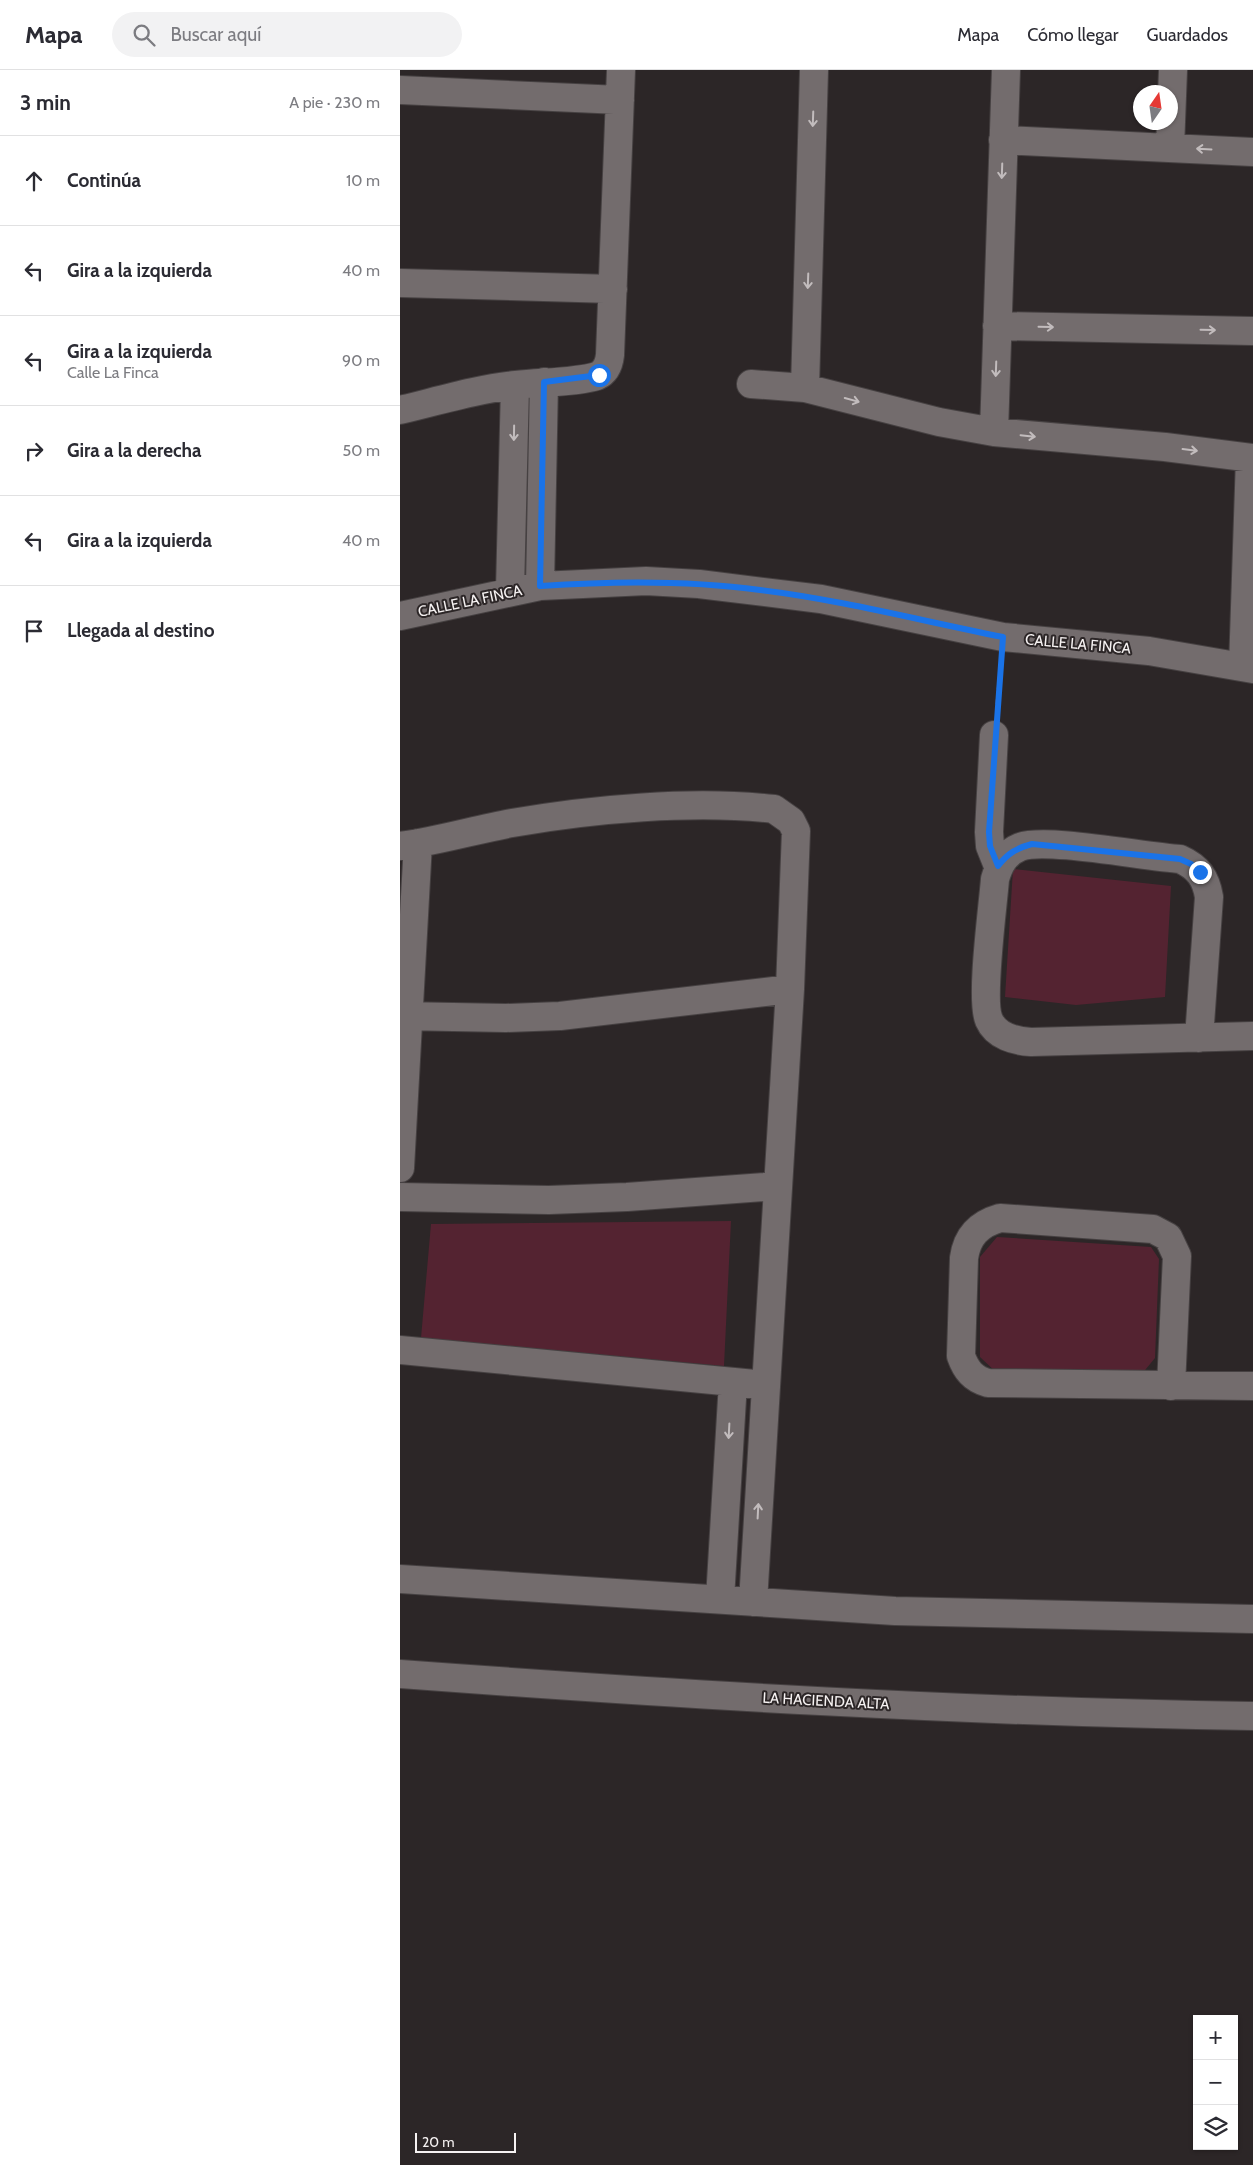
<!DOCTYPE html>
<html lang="es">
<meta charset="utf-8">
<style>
body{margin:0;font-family:Cabin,sans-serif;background:#f2f2f3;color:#2b2b33}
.controls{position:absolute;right:15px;bottom:15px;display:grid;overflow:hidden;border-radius:0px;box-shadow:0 1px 4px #0004}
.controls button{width:45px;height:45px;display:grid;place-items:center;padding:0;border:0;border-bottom:1px solid #e1e1e2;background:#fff;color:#2b2b33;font:25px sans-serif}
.compass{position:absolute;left:733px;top:15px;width:45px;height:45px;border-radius:50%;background:#fff;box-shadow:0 1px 4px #0004;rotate:13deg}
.scale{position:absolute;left:15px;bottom:12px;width:101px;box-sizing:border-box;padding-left:5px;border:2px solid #f6f2f2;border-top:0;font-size:14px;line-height:18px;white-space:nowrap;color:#f6f2f2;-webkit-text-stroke:4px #2c2627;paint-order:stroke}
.stop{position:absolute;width:15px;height:15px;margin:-11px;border:4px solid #1a73e8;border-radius:50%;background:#fff}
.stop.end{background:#1a73e8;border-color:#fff;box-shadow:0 1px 5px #0008}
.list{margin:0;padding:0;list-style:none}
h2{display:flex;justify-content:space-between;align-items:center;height:65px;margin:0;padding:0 20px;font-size:21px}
h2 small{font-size:16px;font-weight:400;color:#7c7c81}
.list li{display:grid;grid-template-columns:32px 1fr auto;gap:15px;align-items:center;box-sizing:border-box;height:90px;padding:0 20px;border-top:1px solid #e1e1e2}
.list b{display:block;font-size:19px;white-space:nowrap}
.list p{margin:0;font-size:16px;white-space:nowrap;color:#7c7c81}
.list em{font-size:16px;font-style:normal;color:#7c7c81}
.icon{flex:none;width:28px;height:28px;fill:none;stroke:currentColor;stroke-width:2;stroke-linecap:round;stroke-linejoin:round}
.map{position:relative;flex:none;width:853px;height:2095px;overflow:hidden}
header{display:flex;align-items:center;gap:30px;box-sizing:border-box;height:70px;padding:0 25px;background:#fff;border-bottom:1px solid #e1e1e2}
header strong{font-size:24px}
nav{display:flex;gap:28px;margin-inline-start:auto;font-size:18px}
.search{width:350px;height:45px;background:#f2f2f3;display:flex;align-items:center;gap:12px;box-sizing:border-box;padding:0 18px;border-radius:28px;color:#7c7c81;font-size:19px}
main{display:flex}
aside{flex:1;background:#fff}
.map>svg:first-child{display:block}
.green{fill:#542331}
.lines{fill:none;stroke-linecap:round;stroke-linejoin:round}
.minor-casing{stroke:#464142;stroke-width:30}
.path{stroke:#706b6c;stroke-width:3;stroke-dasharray:5 2.5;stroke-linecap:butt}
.minor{stroke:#736c6d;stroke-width:28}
.oneway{stroke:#c2bcbd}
.route{stroke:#1a73e8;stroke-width:6}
.labels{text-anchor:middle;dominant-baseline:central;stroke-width:4;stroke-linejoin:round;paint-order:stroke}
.street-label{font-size:15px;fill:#f6f2f2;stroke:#2c2627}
</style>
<header>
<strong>Mapa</strong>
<div class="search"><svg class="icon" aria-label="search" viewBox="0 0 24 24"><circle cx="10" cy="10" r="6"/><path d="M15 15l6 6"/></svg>Buscar aquí</div>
<nav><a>Mapa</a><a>Cómo llegar</a><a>Guardados</a></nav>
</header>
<main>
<aside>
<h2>3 min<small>A pie · 230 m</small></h2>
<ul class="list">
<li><svg class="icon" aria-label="ahead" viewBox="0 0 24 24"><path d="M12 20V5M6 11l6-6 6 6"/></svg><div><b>Continúa</b></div><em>10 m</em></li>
<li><svg class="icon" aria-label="left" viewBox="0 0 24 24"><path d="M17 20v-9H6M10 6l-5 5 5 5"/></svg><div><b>Gira a la izquierda</b></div><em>40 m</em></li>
<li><svg class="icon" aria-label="left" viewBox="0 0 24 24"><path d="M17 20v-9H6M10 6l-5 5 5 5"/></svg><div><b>Gira a la izquierda</b><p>Calle La Finca</p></div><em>90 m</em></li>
<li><svg class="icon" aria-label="right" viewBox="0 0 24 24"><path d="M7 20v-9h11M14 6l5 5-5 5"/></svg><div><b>Gira a la derecha</b></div><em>50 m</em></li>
<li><svg class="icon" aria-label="left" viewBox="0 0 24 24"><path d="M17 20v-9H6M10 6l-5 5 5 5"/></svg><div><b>Gira a la izquierda</b></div><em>40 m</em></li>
<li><svg class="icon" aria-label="arrive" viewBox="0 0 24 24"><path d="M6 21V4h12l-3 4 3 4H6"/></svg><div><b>Llegada al destino</b></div></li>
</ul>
</aside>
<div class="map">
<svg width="853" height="2095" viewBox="0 0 853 2095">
<rect width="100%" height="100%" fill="#2c2627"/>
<path class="green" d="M613,799L771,816L765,927L676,935L605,927Z
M331,1151L324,1296L21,1268L31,1154Z
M597,1167L751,1177L759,1189L755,1288L741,1305L598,1304L580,1287V1187Z"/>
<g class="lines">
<defs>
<path id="minor" d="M0,20L220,30
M603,70L853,82
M770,78L773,0
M0,213L213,219
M597,256L853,261
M351,314L405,318L539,352L594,362L765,377L853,388
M405,318L414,0
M0,340C38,331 77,319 116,315C141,312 174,313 197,306C206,302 209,294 210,285L221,0
M594,362L606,0
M140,516L144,312
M110,521L115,315
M0,546L140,516L246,511L299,514L421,529L603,567L749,581L853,599
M843,597L850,388
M594,665L589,762L590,776L598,796
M0,776C38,771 74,760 112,753C193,739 293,730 374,739L391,751L396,761L390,919L353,1532
M0,946L106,948L160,946L390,919
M799,968L809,827C806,808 798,797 780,789C746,787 645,767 620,777C605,783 599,795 595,809C593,836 580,930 589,950C596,966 615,971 631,972L853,966
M0,1098L18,773
M0,1127L149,1130L227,1127L377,1116
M0,1280L365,1315
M771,1316L777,1186L768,1167L753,1159L600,1148C579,1154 567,1166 564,1188L561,1286C566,1300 573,1309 588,1313L853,1316
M0,1509L495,1541L853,1549
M320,1529L333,1312
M0,1604C284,1625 568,1642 853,1646"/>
</defs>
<use href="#minor" class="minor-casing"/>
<path class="path" d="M597,634L600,598"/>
<use href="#minor" class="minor"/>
</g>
<defs><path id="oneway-shaft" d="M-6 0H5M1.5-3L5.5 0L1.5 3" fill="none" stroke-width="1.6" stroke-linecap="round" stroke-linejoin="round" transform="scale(1.25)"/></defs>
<g class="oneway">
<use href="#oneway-shaft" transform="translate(413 49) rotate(92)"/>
<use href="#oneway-shaft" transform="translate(804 79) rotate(-177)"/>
<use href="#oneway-shaft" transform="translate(602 101) rotate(92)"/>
<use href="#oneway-shaft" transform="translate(408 211) rotate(92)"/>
<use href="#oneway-shaft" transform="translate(646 257) rotate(1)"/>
<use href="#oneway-shaft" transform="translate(808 260) rotate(1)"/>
<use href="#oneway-shaft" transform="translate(596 299) rotate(92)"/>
<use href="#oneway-shaft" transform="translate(452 330) rotate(15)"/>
<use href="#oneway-shaft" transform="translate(114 363) rotate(91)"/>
<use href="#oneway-shaft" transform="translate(628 366) rotate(6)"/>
<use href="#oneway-shaft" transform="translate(790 380) rotate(7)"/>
<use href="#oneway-shaft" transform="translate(329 1361) rotate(93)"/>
<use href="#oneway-shaft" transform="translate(358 1441) rotate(-87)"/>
</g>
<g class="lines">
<path class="route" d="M199,305L144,312L140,516C214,511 287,510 360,520C442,530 522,551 603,567L589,762L590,776L598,796C608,783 617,778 632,774L780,789L791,794L800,802"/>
</g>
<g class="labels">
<g class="street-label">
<text transform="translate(70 531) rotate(-12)">CALLE LA FINCA</text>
<text transform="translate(678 574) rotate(5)">CALLE LA FINCA</text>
<text transform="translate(426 1631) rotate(3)">LA HACIENDA ALTA</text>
</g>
</g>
</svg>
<div class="controls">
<button>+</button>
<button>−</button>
<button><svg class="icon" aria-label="layers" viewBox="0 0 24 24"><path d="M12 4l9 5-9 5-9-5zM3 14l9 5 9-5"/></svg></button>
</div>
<svg class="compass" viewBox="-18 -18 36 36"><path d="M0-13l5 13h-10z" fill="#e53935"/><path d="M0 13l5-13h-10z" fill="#7c7c81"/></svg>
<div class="scale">20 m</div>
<div class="stop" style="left:199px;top:305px"></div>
<div class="stop end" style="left:800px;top:802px"></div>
</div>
</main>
